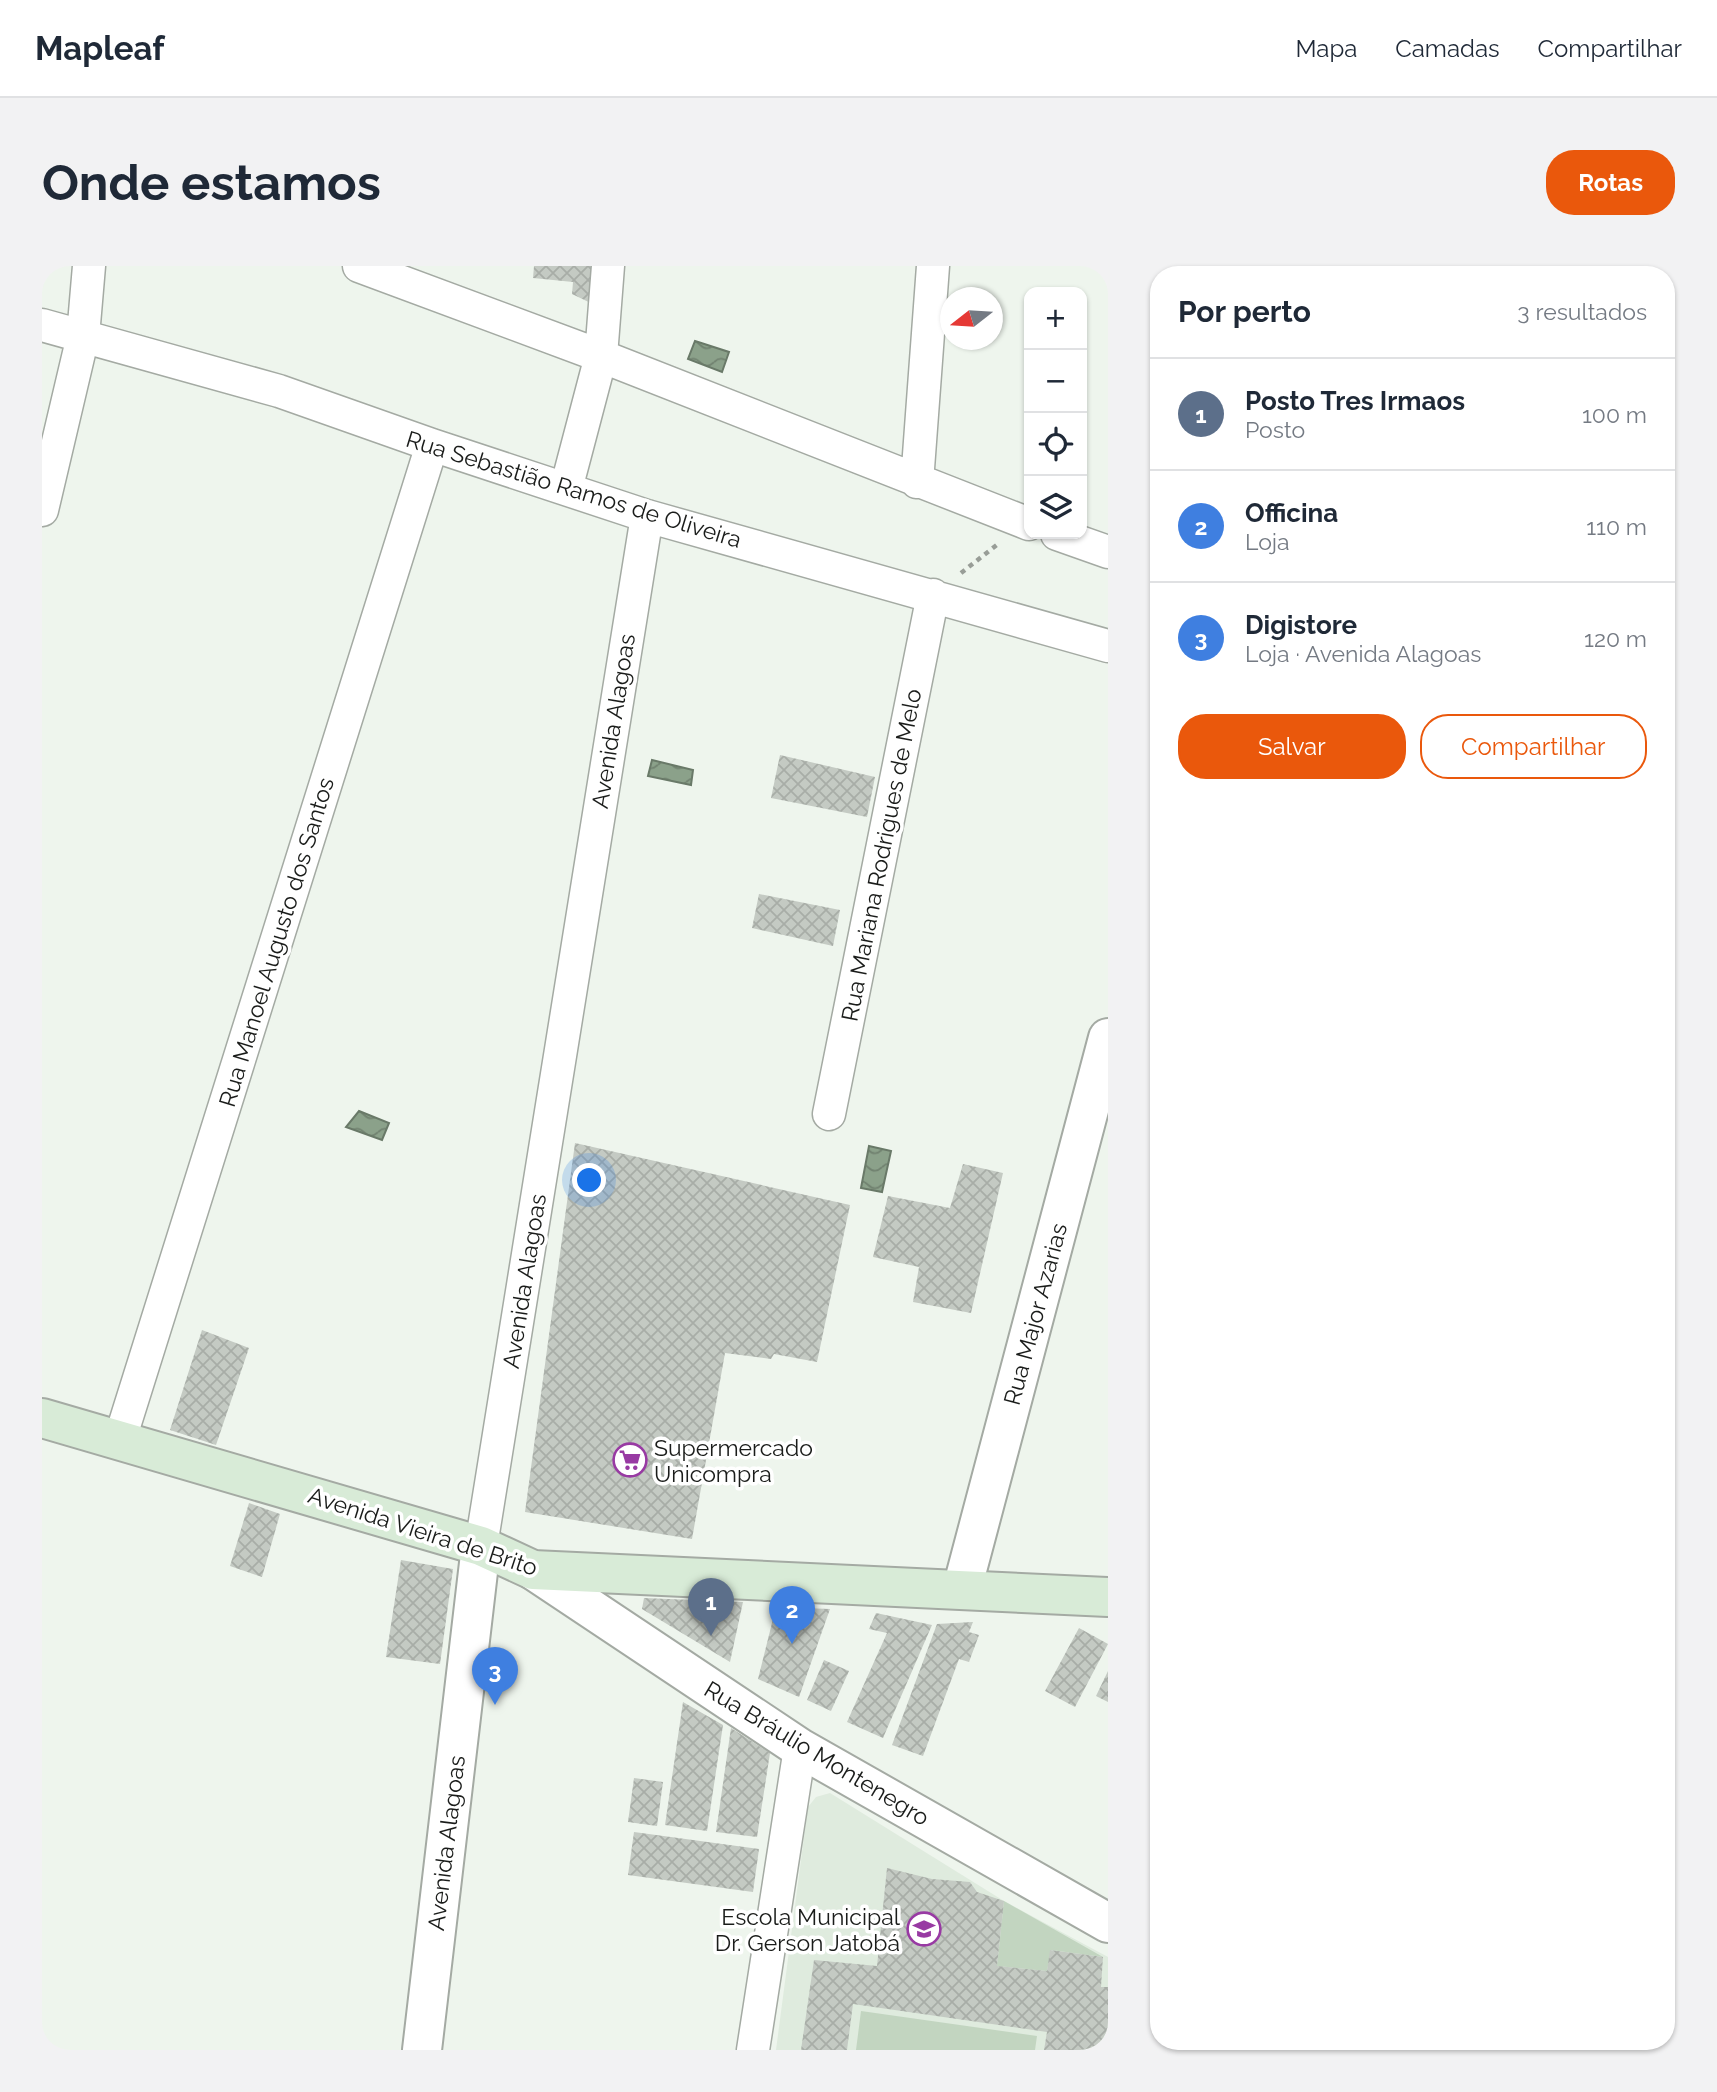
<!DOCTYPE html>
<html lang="pt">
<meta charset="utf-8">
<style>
body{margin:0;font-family:Raleway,sans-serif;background:#f2f2f3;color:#1f2937}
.controls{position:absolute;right:21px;top:21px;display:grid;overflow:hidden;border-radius:14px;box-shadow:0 2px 5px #0004}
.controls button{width:63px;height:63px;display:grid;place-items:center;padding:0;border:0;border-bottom:2px solid #e0e1e3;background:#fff;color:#1f2937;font:35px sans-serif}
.compass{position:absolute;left:898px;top:21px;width:63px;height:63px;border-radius:50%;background:#fff;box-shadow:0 2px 5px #0004;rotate:253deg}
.you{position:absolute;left:548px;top:915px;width:24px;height:24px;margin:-18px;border:5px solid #fff;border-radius:50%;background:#1a73e8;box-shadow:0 0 0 10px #1a73e833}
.badge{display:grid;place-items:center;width:46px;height:46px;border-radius:50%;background:#ea580c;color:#fff;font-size:23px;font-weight:700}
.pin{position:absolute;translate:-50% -58px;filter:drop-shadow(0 2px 4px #0008)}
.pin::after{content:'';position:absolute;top:37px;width:24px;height:21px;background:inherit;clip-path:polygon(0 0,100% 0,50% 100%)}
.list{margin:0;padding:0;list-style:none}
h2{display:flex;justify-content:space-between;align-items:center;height:91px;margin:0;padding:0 28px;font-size:30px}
h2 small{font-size:23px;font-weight:400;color:#747a83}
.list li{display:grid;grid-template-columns:46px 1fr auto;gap:21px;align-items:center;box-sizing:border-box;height:112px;padding:0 28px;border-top:2px solid #e0e1e3}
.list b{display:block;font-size:26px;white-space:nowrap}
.list p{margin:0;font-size:23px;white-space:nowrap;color:#747a83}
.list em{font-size:23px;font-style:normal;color:#747a83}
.actions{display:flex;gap:14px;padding:21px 28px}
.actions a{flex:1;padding:16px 0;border:2px solid #ea580c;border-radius:28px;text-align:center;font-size:24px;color:#ea580c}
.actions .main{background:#ea580c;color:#fff}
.icon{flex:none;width:38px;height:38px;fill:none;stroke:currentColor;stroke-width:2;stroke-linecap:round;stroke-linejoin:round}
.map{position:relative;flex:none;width:1066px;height:1784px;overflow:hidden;border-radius:28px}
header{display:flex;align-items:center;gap:42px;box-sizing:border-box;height:98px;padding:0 35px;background:#fff;border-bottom:2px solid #e0e1e3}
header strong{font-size:33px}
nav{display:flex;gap:38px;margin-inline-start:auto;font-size:24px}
.intro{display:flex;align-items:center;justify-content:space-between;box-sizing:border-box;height:168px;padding:0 42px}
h1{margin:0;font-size:49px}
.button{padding:18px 32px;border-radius:28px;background:#ea580c;color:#fff;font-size:24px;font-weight:700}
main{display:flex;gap:42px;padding:0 42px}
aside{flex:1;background:#fff;border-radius:28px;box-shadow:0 2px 5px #0004}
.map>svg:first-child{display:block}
.built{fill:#dfebde}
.green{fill:#c2d5c0}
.water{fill:url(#water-waves);stroke:#697968;stroke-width:2}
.building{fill:url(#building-cross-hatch)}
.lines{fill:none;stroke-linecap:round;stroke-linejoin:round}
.minor-casing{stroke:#a4aaa3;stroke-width:35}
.tertiary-casing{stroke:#a4aaa3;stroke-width:42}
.secondary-casing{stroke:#a4aaa3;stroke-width:42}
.path{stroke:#989d97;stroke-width:4.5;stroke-dasharray:5 5;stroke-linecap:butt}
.minor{stroke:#fff;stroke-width:32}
.tertiary{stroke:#fff;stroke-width:38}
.secondary{stroke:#d8ebd7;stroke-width:38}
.labels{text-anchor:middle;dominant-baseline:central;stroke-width:7;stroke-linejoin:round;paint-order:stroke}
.street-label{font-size:23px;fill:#1a1c1a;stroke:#fff}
.poi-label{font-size:23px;fill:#1a1c1a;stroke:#fff;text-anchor:start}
</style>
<header>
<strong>Mapleaf</strong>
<nav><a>Mapa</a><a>Camadas</a><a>Compartilhar</a></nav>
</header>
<div class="intro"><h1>Onde estamos</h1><a class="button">Rotas</a></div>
<main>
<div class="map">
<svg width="1066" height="1784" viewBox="0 0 1066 1784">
<defs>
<pattern id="water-waves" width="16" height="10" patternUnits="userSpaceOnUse" patternTransform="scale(1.75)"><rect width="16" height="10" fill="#8ba18a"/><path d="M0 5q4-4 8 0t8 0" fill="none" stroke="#718270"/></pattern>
<pattern id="building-cross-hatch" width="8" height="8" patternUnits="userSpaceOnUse" patternTransform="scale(1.75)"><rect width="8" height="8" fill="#c4cac3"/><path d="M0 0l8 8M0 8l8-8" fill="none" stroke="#a8ada7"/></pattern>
</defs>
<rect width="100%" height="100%" fill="#eef5ed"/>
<path class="built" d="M788,1527L962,1635L1066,1691V1784H734L766,1541L774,1531Z"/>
<path class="green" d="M962,1635L1061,1691L1009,1684L1005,1705L955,1700Z
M819,1745L995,1770L993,1784H814Z"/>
<path class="water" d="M653,75L687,86L680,106L646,93Z
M610,494L651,504L649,519L606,510Z
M317,845L347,857L340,874L304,861Z
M827,880L849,885L840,926L819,922Z"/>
<path class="building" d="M492,0H560L557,41L530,28L531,16L491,12Z
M738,489L833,511L825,551L729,532Z
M717,628L798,644L791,680L710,662Z
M533,877L808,939L775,1096L732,1088L729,1093L683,1087L650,1273L483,1246Z
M921,898L961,907L929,1047L871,1036L877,1001L831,991L846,930L908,942Z
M160,1064L207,1082L174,1179L128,1164Z
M207,1237L238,1248L220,1311L188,1300Z
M359,1294L411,1303L398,1398L344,1391Z
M602,1332L701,1336L688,1396L600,1343Z
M734,1341L788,1343L757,1431L716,1413Z
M834,1347L890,1359L841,1472L805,1456L845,1367L827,1363Z
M931,1356L927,1366L937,1369L927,1396L917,1393L881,1490L850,1479L895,1358Z
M1037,1362L1066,1378L1033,1441L1003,1425Z
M782,1394L807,1405L789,1445L765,1434Z
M1066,1405V1436L1054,1430Z
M641,1436L681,1459L665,1565L623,1559Z
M689,1462L728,1487L715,1571L674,1566Z
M592,1512L621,1516L615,1560L586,1556Z
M592,1566L717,1583L711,1626L586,1609Z
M845,1602L890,1613L928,1616L935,1626L962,1635L955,1700L1005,1705L1008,1684L1061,1691L1059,1721H1066V1784H1002L1005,1766L811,1738L805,1784H759L772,1694L835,1700Z"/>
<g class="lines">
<defs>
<path id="minor" d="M317,0L559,90L987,258
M0,59L237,125L390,179L605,250L1066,380
M875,216L891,0
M524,223L559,90L566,0
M0,244L41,70L47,0
M1015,268L1066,286
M787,848L891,329
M78,1173L390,179
M439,1280L605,250
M711,1784L758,1482"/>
<path id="tertiary" d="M491,1304L758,1482L1066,1657
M920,1323L1066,772
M380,1784L439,1280"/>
<path id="secondary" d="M0,1152L439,1280L491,1304L1066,1331"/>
</defs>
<use href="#minor" class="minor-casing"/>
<use href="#tertiary" class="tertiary-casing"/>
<use href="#secondary" class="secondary-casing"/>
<path class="path" d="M919,307L956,278"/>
<use href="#minor" class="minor"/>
<use href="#tertiary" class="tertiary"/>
<use href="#secondary" class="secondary"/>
</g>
<defs>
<symbol id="supermarket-ring" viewBox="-11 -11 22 22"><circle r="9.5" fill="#fff" stroke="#983aa3" stroke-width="1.5"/><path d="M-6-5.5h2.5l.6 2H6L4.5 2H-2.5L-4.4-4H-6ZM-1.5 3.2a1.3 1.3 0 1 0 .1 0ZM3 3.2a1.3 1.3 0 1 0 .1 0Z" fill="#983aa3"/></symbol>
<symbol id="school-ring" viewBox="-11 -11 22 22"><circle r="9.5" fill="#fff" stroke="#983aa3" stroke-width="1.5"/><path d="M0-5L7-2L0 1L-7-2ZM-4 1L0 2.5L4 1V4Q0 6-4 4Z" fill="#983aa3"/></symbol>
</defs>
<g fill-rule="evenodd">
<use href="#supermarket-ring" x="569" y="1175" width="38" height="38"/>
<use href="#school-ring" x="863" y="1644" width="38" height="38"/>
</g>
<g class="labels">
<g class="street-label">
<text transform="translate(532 223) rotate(17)">Rua Sebastião Ramos de Oliveira</text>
<text transform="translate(571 455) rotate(-81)">Avenida Alagoas</text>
<text transform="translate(839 589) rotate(-79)">Rua Mariana Rodrigues de Melo</text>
<text transform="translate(234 676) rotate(-73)">Rua Manoel Augusto dos Santos</text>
<text transform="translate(482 1015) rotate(-81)">Avenida Alagoas</text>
<text transform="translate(993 1048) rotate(-75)">Rua Major Azarias</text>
<text transform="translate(381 1265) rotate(18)">Avenida Vieira de Brito</text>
<text transform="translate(775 1487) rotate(31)">Rua Bráulio Montenegro</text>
<text transform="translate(404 1577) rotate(-83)">Avenida Alagoas</text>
</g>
<g class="poi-label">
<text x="612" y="1181">Supermercado<tspan x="612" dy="26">Unicompra</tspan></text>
<text x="858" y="1650" text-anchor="end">Escola Municipal<tspan x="858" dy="26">Dr. Gerson Jatobá</tspan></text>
</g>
</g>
</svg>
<div class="controls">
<button>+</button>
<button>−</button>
<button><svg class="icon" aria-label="locate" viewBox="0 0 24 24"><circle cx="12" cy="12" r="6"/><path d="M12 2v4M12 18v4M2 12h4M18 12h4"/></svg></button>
<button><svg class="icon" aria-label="layers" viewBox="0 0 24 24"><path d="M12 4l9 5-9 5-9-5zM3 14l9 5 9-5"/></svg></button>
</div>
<svg class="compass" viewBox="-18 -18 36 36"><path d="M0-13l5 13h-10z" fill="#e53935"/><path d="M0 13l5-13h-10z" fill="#747a83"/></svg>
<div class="you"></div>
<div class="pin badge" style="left:669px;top:1370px;background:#5c6f8a">1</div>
<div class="pin badge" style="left:750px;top:1378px;background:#3f7fe0">2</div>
<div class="pin badge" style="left:453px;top:1439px;background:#3f7fe0">3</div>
</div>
<aside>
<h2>Por perto<small>3 resultados</small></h2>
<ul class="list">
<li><span class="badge" style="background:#5c6f8a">1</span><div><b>Posto Tres Irmaos</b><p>Posto</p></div><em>100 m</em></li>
<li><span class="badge" style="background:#3f7fe0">2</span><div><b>Officina</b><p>Loja</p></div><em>110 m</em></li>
<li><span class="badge" style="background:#3f7fe0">3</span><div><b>Digistore</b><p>Loja · Avenida Alagoas</p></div><em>120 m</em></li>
</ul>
<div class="actions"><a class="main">Salvar</a><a>Compartilhar</a></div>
</aside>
</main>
